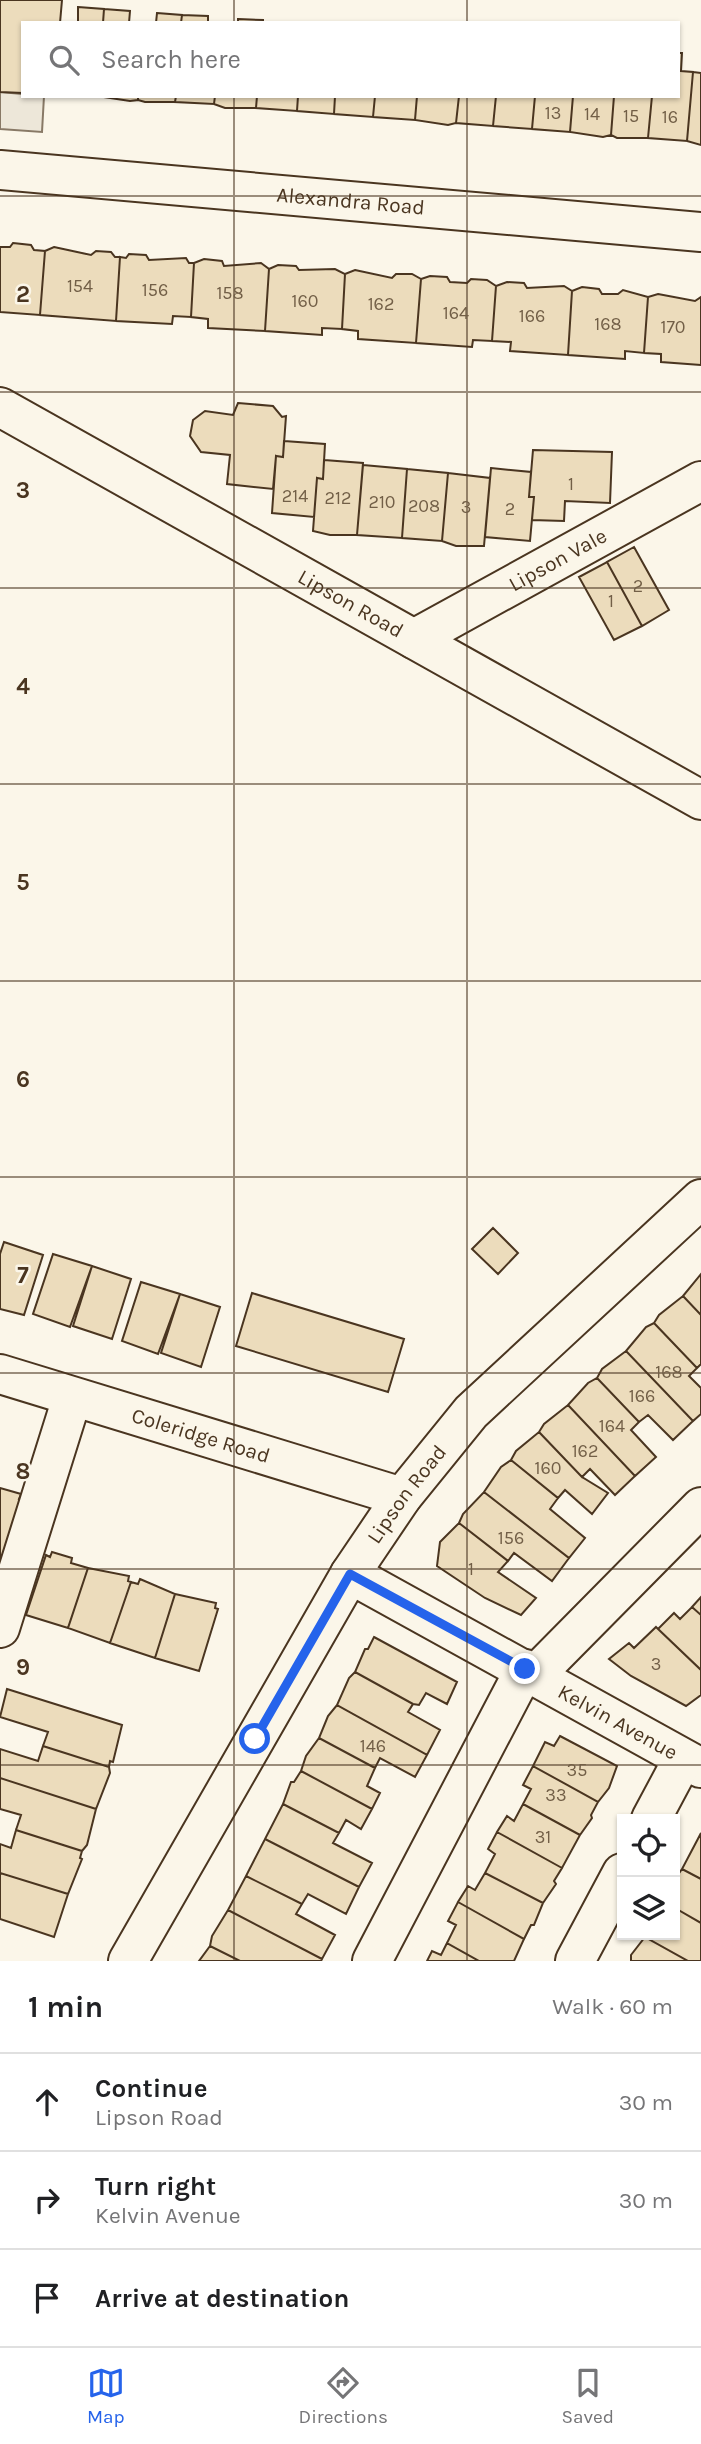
<!DOCTYPE html>
<meta charset="utf-8">
<style>
body{margin:0;font-family:Karla,sans-serif;background:#f2f2f2;color:#202124}
.controls{position:absolute;right:21px;bottom:21px;display:grid;overflow:hidden;border-radius:0px;box-shadow:0 2px 5px #0004}
.controls button{width:63px;height:63px;display:grid;place-items:center;padding:0;border:0;border-bottom:2px solid #e0e0e0;background:#fff;color:#202124;font:35px sans-serif}
.stop{position:absolute;width:21px;height:21px;margin:-16px;border:5px solid #2563eb;border-radius:50%;background:#fff}
.stop.end{background:#2563eb;border-color:#fff;box-shadow:0 2px 7px #0008}
.list{margin:0;padding:0;list-style:none}
h2{display:flex;justify-content:space-between;align-items:center;height:91px;margin:0;padding:0 28px;font-size:30px}
h2 small{font-size:23px;font-weight:400;color:#757577}
.list li{display:grid;grid-template-columns:46px 1fr auto;gap:21px;align-items:center;box-sizing:border-box;height:98px;padding:0 28px;border-top:2px solid #e0e0e0}
.list b{display:block;font-size:26px;white-space:nowrap}
.list p{margin:0;font-size:23px;white-space:nowrap;color:#757577}
.list em{font-size:23px;font-style:normal;color:#757577}
.icon{flex:none;width:38px;height:38px;fill:none;stroke:currentColor;stroke-width:2;stroke-linecap:round;stroke-linejoin:round}
.map{position:relative;flex:none;width:701px;height:1961px;overflow:hidden}
.search{position:absolute;background:#fff;box-shadow:0 2px 5px #0004;left:21px;right:21px;top:21px;height:77px;display:flex;align-items:center;gap:18px;box-sizing:border-box;padding:0 24px;border-radius:0px;color:#757577;font-size:26px}
.sheet{height:385px;background:#fff}
nav{display:flex;justify-content:space-around;align-items:center;box-sizing:border-box;height:98px;border-top:2px solid #e0e0e0;background:#fff;font-size:19px;color:#757577}
nav a{display:grid;justify-items:center;gap:4px}
nav .on{color:#2563eb}
.map>svg:first-child{display:block}
.parking{fill:#ede7d9;stroke:#887966;stroke-width:2}
.building{fill:#ecdcbc;stroke:#4a3520;stroke-width:2}
.lines{fill:none;stroke-linecap:round;stroke-linejoin:round}
.minor-casing{stroke:#4a3520;stroke-width:42}
.major-casing{stroke:#4a3520;stroke-width:42}
.minor{stroke:#fbf6e9;stroke-width:38}
.major{stroke:#fbf6e9;stroke-width:38}
.route{stroke:#2563eb;stroke-width:9}
.grid{fill:none;stroke:#4a3520;stroke-width:2;stroke-opacity:0.55}
.labels{text-anchor:middle;dominant-baseline:central;stroke-width:5;stroke-linejoin:round;paint-order:stroke}
.number-label{font-size:18px;fill:#725f47}
.street-label{font-size:21px;fill:#4a3520;stroke:#fbf6e9}
.grid-label{font-size:23px;text-anchor:middle;font-weight:bold;fill:#4a3520;stroke:#fbf6e9;stroke-width:5;stroke-linejoin:round;paint-order:stroke}
</style>
<div class="map">
<svg width="701" height="1961" viewBox="0 0 701 1961">
<rect width="100%" height="100%" fill="#fbf6e9"/>
<path class="parking" d="M0,92L44,96L42,132L0,129Z"/>
<path class="building" d="M0,0H62L60,23H23V93L0,92Z
M78,7L104,9L103,23H78Z
M104,9L130,11L129,23H103Z
M157,13L182,15L181,23H156Z
M182,15L208,16V23H181Z
M238,19L263,20V23H238Z
M678,53H682L681,71L693,72L687,141L648,138L652,96H678Z
M693,72L701,73V145L687,141Z
M97,96H138V100L130,101Z
M138,96H176L175,102H145L138,100Z
M176,96H215L214,104L175,102Z
M215,96H257L256,108H225L214,104Z
M257,96H298L297,111L256,108Z
M298,96H335L334,114L297,111Z
M335,96H375L373,117L334,114Z
M375,96H417L415,120L373,117Z
M417,96H459L456,123L448,125L415,120Z
M459,96H496L493,126L456,123Z
M496,96H535L532,129L493,126Z
M535,96H573L570,132L532,129Z
M573,96H614L611,135L603,137L570,132Z
M614,96H652L648,138H617L611,135Z
M13,243L31,245L34,250L45,251L40,315L0,312V247H10Z
M54,247L91,255L96,251L111,252L115,257H120L116,321L40,315L45,251Z
M129,254L146,255L149,260L186,258L189,263H194L191,317L173,316L172,324L116,321L120,257L126,258Z
M204,259L222,261L224,266L261,263L269,269L265,331L208,328V319L191,317L194,263Z
M278,265L296,266L299,270L335,269L345,274L342,329L322,328V335L265,331L269,269Z
M355,270L392,278L396,274H412L421,279L416,343L358,339V331L342,329L345,274Z
M430,276L447,277L450,282L467,283L471,279L487,280L496,286L492,341L473,340L472,347L416,343L421,279Z
M507,282L524,283L527,288L564,286L572,291L568,355L510,351L511,342L492,341L496,286Z
M582,287L599,289L602,294H618L623,290L648,297L644,353L625,351V359L568,355L572,291Z
M658,294L695,301L701,297V365L661,362V354L644,353L648,297Z
M238,403L273,406L282,417L286,416L283,457L276,456L273,489L227,484L230,455L201,452L190,436L193,420L205,411L233,415Z
M284,441L325,444L323,479L317,478L314,517L272,513L276,456L283,457Z
M533,450L612,452L610,503L565,501L564,521L532,520L534,497H529Z
M324,460L363,463L357,535H330L313,531L317,478L323,479Z
M363,465L407,469L402,538L357,535Z
M491,468L531,472L529,497H534L530,541L485,537Z
M407,469L448,473L442,541L402,538Z
M448,473L490,478L484,546H456L442,541Z
M634,547L669,610L642,626L607,562Z
M607,562L642,626L614,640L579,577Z
M493,1228L518,1253L498,1274L472,1249Z
M4,1242L43,1255L24,1315L0,1309V1254Z
M53,1254L92,1266L70,1327L33,1314Z
M92,1266L131,1279L112,1339L73,1326Z
M701,1274V1315L683,1296Z
M141,1282L180,1294L158,1354L122,1341Z
M252,1293L404,1339L388,1392L236,1346Z
M180,1294L220,1307L201,1367L161,1353Z
M683,1296L701,1315V1364L697,1368L654,1323L659,1315Z
M654,1323L697,1368L689,1376L701,1388V1414L693,1421L626,1351L646,1327Z
M626,1351L693,1421L673,1440L648,1415L639,1422L597,1378L602,1369Z
M597,1378L639,1422L631,1430L656,1457L635,1476L568,1405L588,1383Z
M568,1405L635,1476L615,1495L590,1469L582,1477L539,1432L544,1424Z
M539,1432L582,1477L608,1493L592,1514L565,1490L558,1498L511,1460L516,1451Z
M511,1460L558,1498L550,1509L585,1538L569,1558L484,1492L501,1467Z
M0,1488L21,1494L19,1499L23,1500L0,1571Z
M484,1492L569,1558L552,1581L514,1553L508,1561L459,1523L463,1514Z
M459,1523L508,1561L498,1572L536,1598L521,1615L485,1598L437,1566L440,1542Z
M52,1552L72,1558L71,1563L88,1568L68,1628L26,1615L46,1555L50,1557Z
M88,1568L129,1576L128,1581L131,1582L110,1643L68,1628Z
M140,1579L175,1594L155,1658L110,1643L131,1582L138,1584Z
M175,1594L216,1603L215,1608L218,1609L199,1671L155,1658Z
M701,1597V1615L692,1607Z
M692,1607L701,1615V1670L658,1629L674,1613L680,1619Z
M656,1627L701,1670V1695L686,1706L631,1676L609,1659L629,1643L634,1648Z
M374,1637L457,1682L447,1704L426,1693L419,1705L413,1704L355,1672L365,1649H368Z
M355,1672L413,1704L408,1712L440,1730L427,1755L337,1705L349,1678Z
M7,1689L122,1725L113,1762L110,1761L109,1767L43,1746L48,1732L0,1717Z
M337,1705L427,1755L415,1777L380,1758L375,1768L319,1738L328,1716Z
M560,1736L617,1766L609,1788L598,1802L533,1766L545,1742L554,1746Z
M319,1738L375,1768L367,1786L380,1793L372,1809L301,1771L306,1756Z
M43,1746L109,1767L110,1773L96,1809L0,1778V1749L38,1761Z
M533,1766L598,1802L591,1815L592,1818L580,1835L523,1804L531,1789L523,1785Z
M301,1771L372,1809L361,1829L346,1820L339,1833L283,1804L291,1782H294Z
M0,1778L96,1809L87,1845L82,1851L16,1830L21,1815L0,1809Z
M283,1804L339,1833L333,1843L372,1863L359,1887L265,1839Z
M523,1804L580,1835L562,1868L497,1832L507,1816L514,1821Z
M16,1830L82,1851L80,1858L82,1859L68,1894L0,1873V1844L11,1848Z
M497,1832L562,1868L554,1881L556,1884L543,1903L485,1873L495,1854L488,1849Z
M701,1833V1879L682,1869Z
M265,1839L359,1887L346,1914L308,1894L302,1904L246,1876Z
M682,1869L701,1879V1923L675,1908V1879Z
M0,1873L68,1894L54,1937L0,1919Z
M485,1873L543,1903L534,1925H531L524,1939L458,1902L468,1886L475,1890Z
M246,1876L302,1904L296,1914L335,1935L322,1959L228,1910Z
M458,1902L524,1939L514,1961H479L447,1943L456,1925L448,1921Z
M675,1908L701,1923V1961H688L645,1937L675,1935Z
M228,1910L322,1959L321,1961H240L210,1946L212,1936Z
M645,1937L688,1961H631V1955Z
M447,1943L479,1961H427L432,1951L441,1955Z
M210,1946L240,1961H199Z"/>
<g class="lines">
<defs>
<g id="minor">
<path id="s1" d="M0,407L701,800"/>
<path id="s2" d="M414,639L701,481"/>
<path id="s3" d="M0,1374L402,1497"/>
<path id="s4" d="M350,1574L701,1768"/>
<path d="M0,1628L72,1398"/>
<path d="M535,1675L701,1507"/>
<path d="M651,1819L683,1759"/>
<path id="s5" d="M128,1961L350,1574L402,1497L471,1412L701,1199"/>
<path d="M372,1961L525,1669"/>
<path d="M575,1961L622,1873"/>
</g>
<g id="major">
<path id="s6" d="M0,170L701,232"/>
</g>
</defs>
<use href="#minor" class="minor-casing"/>
<use href="#major" class="major-casing"/>
<use href="#minor" class="minor"/>
<use href="#major" class="major"/>
</g>
<g class="lines">
<path class="route" d="M255,1739L350,1574L525,1669"/>
</g>
<path class="grid" d="M234,0V23M467,0V23M234,96V1961M467,96V1961M0,196H701M0,392H701M0,588H701M0,784H701M0,981H701M0,1177H701M0,1373H701M0,1569H701M0,1765H701"/>
<g class="labels">
<g class="number-label">
<text x="553" y="113">13</text>
<text x="592" y="114">14</text>
<text x="631" y="116">15</text>
<text x="670" y="117">16</text>
<text x="80" y="286">154</text>
<text x="155" y="290">156</text>
<text x="230" y="293">158</text>
<text x="305" y="301">160</text>
<text x="381" y="304">162</text>
<text x="456" y="313">164</text>
<text x="532" y="316">166</text>
<text x="608" y="324">168</text>
<text x="673" y="327">170</text>
<text x="571" y="484">1</text>
<text x="295" y="496">214</text>
<text x="338" y="498">212</text>
<text x="382" y="502">210</text>
<text x="424" y="506">208</text>
<text x="466" y="507">3</text>
<text x="510" y="509">2</text>
<text x="638" y="586">2</text>
<text x="611" y="601">1</text>
<text x="669" y="1372">168</text>
<text x="642" y="1396">166</text>
<text x="612" y="1426">164</text>
<text x="585" y="1451">162</text>
<text x="548" y="1468">160</text>
<text x="511" y="1538">156</text>
<text x="471" y="1569">1</text>
<text x="656" y="1664">3</text>
<text x="373" y="1746">146</text>
<text x="577" y="1770">35</text>
<text x="556" y="1795">33</text>
<text x="543" y="1837">31</text>
</g>
<g class="street-label">
<text stroke="none"><textPath href="#s6" startOffset="352">Alexandra Road</textPath></text>
<text stroke="none"><textPath href="#s2" startOffset="164">Lipson Vale</textPath></text>
<text stroke="none"><textPath href="#s1" startOffset="402">Lipson Road</textPath></text>
<text stroke="none"><textPath href="#s3" startOffset="210">Coleridge Road</textPath></text>
<text stroke="none"><textPath href="#s5" startOffset="544">Lipson Road</textPath></text>
<text stroke="none"><textPath href="#s4" startOffset="306">Kelvin Avenue</textPath></text>
</g>
</g>
<g class="grid-label">
<text x="23" y="302">2</text>
<text x="23" y="498">3</text>
<text x="23" y="694">4</text>
<text x="23" y="890">5</text>
<text x="23" y="1087">6</text>
<text x="23" y="1283">7</text>
<text x="23" y="1479">8</text>
<text x="23" y="1675">9</text>
</g>
</svg>
<div class="controls">
<button><svg class="icon" aria-label="locate" viewBox="0 0 24 24"><circle cx="12" cy="12" r="6"/><path d="M12 2v4M12 18v4M2 12h4M18 12h4"/></svg></button>
<button><svg class="icon" aria-label="layers" viewBox="0 0 24 24"><path d="M12 4l9 5-9 5-9-5zM3 14l9 5 9-5"/></svg></button>
</div>
<div class="stop" style="left:255px;top:1739px"></div>
<div class="stop end" style="left:525px;top:1669px"></div>
<div class="search"><svg class="icon" aria-label="search" viewBox="0 0 24 24"><circle cx="10" cy="10" r="6"/><path d="M15 15l6 6"/></svg>Search here</div>
</div>
<section class="sheet">
<h2>1 min<small>Walk · 60 m</small></h2>
<ul class="list">
<li><svg class="icon" aria-label="ahead" viewBox="0 0 24 24"><path d="M12 20V5M6 11l6-6 6 6"/></svg><div><b>Continue</b><p>Lipson Road</p></div><em>30 m</em></li>
<li><svg class="icon" aria-label="right" viewBox="0 0 24 24"><path d="M7 20v-9h11M14 6l5 5-5 5"/></svg><div><b>Turn right</b><p>Kelvin Avenue</p></div><em>30 m</em></li>
<li><svg class="icon" aria-label="arrive" viewBox="0 0 24 24"><path d="M6 21V4h12l-3 4 3 4H6"/></svg><div><b>Arrive at destination</b></div></li>
</ul>
</section>
<nav>
<a class="on"><svg class="icon" aria-label="map" viewBox="0 0 24 24"><path d="M3 6l6-2 6 2 6-2v14l-6 2-6-2-6 2zM9 4v14M15 6v14"/></svg>Map</a>
<a><svg class="icon" aria-label="directions" viewBox="0 0 24 24"><path d="M12 3l9 9-9 9-9-9zM9 14v-3h6M13 9l2 2-2 2"/></svg>Directions</a>
<a><svg class="icon" aria-label="saved" viewBox="0 0 24 24"><path d="M7 4h10v16l-5-4-5 4z"/></svg>Saved</a>
</nav>
